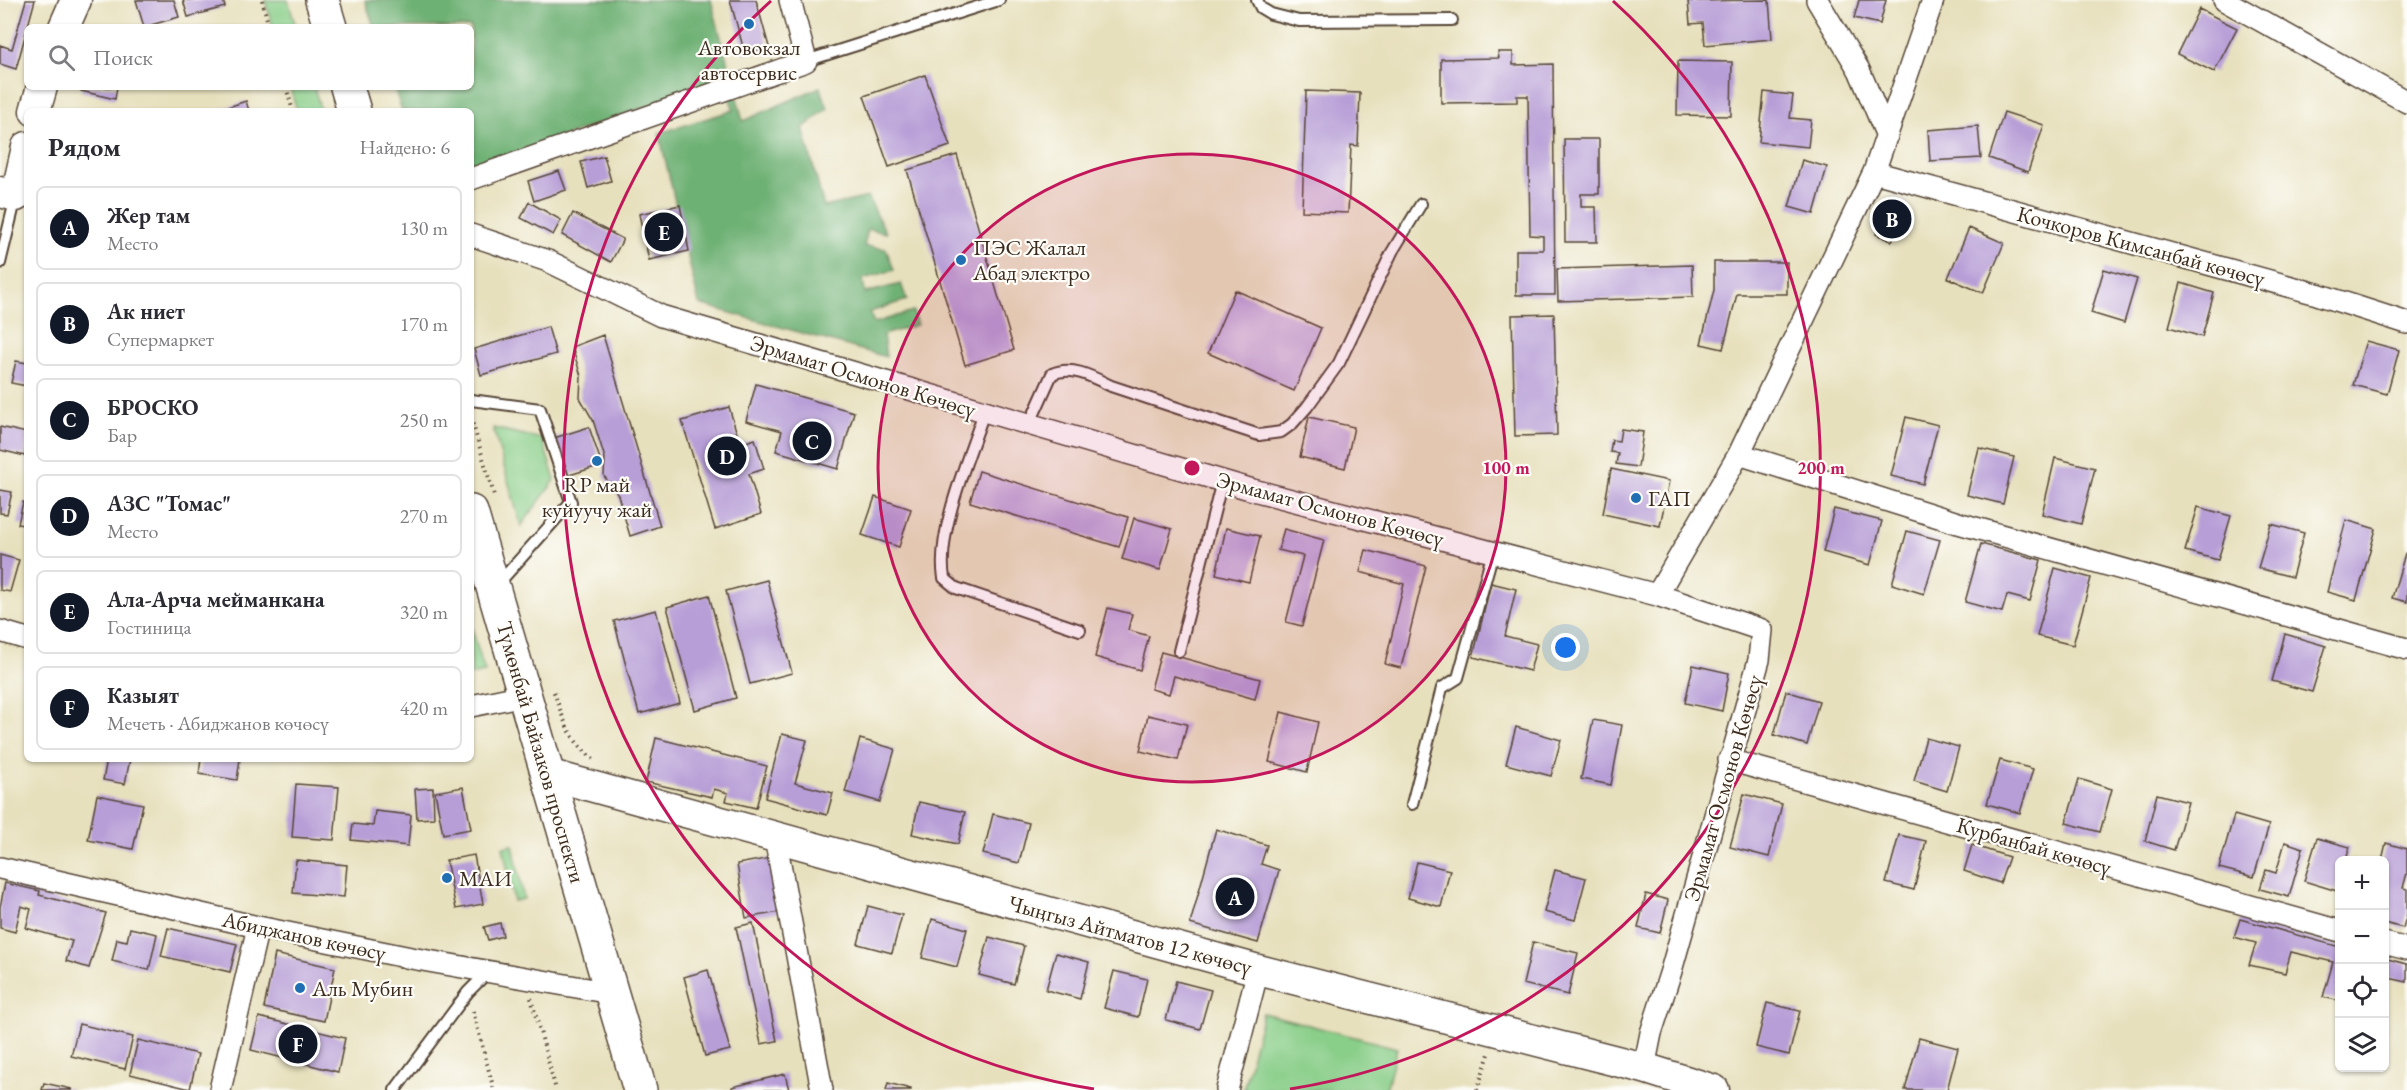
<!DOCTYPE html>
<html lang="ru">
<meta charset="utf-8">
<style>
body{margin:0;font-family:"EB Garamond",serif;background:#f2f2f3;color:#2b2b33}
.controls{position:absolute;right:18px;bottom:18px;display:grid;overflow:hidden;border-radius:9px;box-shadow:0 2px 4px #0004}
.controls button{width:54px;height:54px;display:grid;place-items:center;padding:0;border:0;border-bottom:2px solid #e1e1e2;background:#fff;color:#2b2b33;font:30px sans-serif}
.you{position:absolute;left:1566px;top:648px;width:21px;height:21px;margin:-15px;border:4px solid #fff;border-radius:50%;background:#1a73e8;box-shadow:0 0 0 9px #1a73e833}
.badge{display:grid;place-items:center;width:39px;height:39px;border-radius:50%;background:#111827;color:#fff;font-size:20px;font-weight:700}
.pin{position:absolute;translate:-50% -50%;border:3px solid #fff;box-shadow:0 2px 6px #0006}
.list{margin:0;padding:0;list-style:none}
h2{display:flex;justify-content:space-between;align-items:center;height:78px;margin:0;padding:0 24px;font-size:26px}
h2 small{font-size:20px;font-weight:400;color:#7c7c81}
.list li{display:grid;grid-template-columns:39px 1fr auto;gap:18px;align-items:center;box-sizing:border-box;height:84px;margin:0 12px 12px;padding:0 12px;border:2px solid #e1e1e2;border-radius:9px}
.list b{display:block;font-size:22px;white-space:nowrap}
.list p{margin:0;font-size:20px;white-space:nowrap;color:#7c7c81}
.list em{font-size:20px;font-style:normal;color:#7c7c81}
.icon{flex:none;width:33px;height:33px;fill:none;stroke:currentColor;stroke-width:2;stroke-linecap:round;stroke-linejoin:round}
.map{position:relative;flex:none;width:2407px;height:1090px;overflow:hidden}
.search{position:absolute;background:#fff;box-shadow:0 2px 4px #0004;left:24px;top:24px;width:450px;height:66px;display:flex;align-items:center;gap:15px;box-sizing:border-box;padding:0 21px;border-radius:9px;color:#7c7c81;font-size:22px}
.panel{position:absolute;background:#fff;box-shadow:0 2px 4px #0004;left:24px;top:108px;width:450px;height:654px;border-radius:9px}
.map>svg:first-child{display:block}
.green{fill:#89ce89;stroke:#627c54;stroke-width:1.5}
.forest{fill:#6eb175;stroke:#546e4a;stroke-width:1.5}
.building{fill:#b79ed7}
.lines{fill:none;stroke-linecap:round;stroke-linejoin:round}
.lane-casing{stroke:#554536;stroke-width:14}
.street-casing{stroke:#554536;stroke-width:24}
.secondary-casing{stroke:#554536;stroke-width:33}
.highway-casing{stroke:#554536;stroke-width:36}
.path{stroke:#554536;stroke-width:4;stroke-dasharray:1.5 4.5;stroke-linecap:butt}
.lane{stroke:#fff;stroke-width:10}
.street{stroke:#fff;stroke-width:21}
.secondary{stroke:#fff;stroke-width:30}
.highway{stroke:#fff;stroke-width:33}
.ring{fill:none;stroke:#c2185b;stroke-width:3}
.poi-dot{fill:#1f6fb2;stroke:#fdfcf7;stroke-width:2}
.labels{text-anchor:middle;dominant-baseline:central;stroke-width:4.5;stroke-linejoin:round;paint-order:stroke}
.poi-label{font-size:22px;fill:#3b2a1e;stroke:#fdfcf7;text-anchor:start}
.street-label{font-size:22px;fill:#3b2a1e;stroke:#fdfcf7}
.centre{fill:#c2185b;stroke:#fdfcf7;stroke-width:3}
.ring-label{font-size:18px;text-anchor:middle;font-weight:bold;fill:#c2185b;stroke:#fdfcf7;stroke-width:4.5;stroke-linejoin:round;paint-order:stroke}
</style>
<div class="map">
<svg width="2407" height="1090" viewBox="0 0 2407 1090">
<rect width="100%" height="100%" fill="#fdfcf7"/>
<filter id="ink" filterUnits="userSpaceOnUse"><feTurbulence type="fractalNoise" baseFrequency=".0167" numOctaves="2"/><feDisplacementMap in="SourceGraphic" scale="12" xChannelSelector="R" yChannelSelector="G"/><feConvolveMatrix kernelMatrix="1 2 1 2 8 2 1 2 1" color-interpolation-filters="sRGB"/></filter>
<filter id="wash" filterUnits="userSpaceOnUse"><feTurbulence type="fractalNoise" baseFrequency=".008" numOctaves="4" result="noise"/><feDisplacementMap in="SourceGraphic" scale="24" xChannelSelector="R" yChannelSelector="G"/><feGaussianBlur stdDeviation="1.35" result="paint"/><feColorMatrix in="noise" values="0 0 0 0 0 0 0 0 0 0 0 0 0 0 0 0 0 1.4 0 .05"/><feComposite in="paint" operator="in"/></filter>
<g filter="url(#wash)">
<rect width="100%" height="100%" fill="#e7e0bd"/>
<path class="green" d="M265,0H288L296,27H273Z
M290,87H314L321,111H297Z
M493,428L542,439L555,480L521,526Z
M471,626L485,672L471,675Z
M513,845L524,899L514,901L503,847Z
M1263,1013L1397,1048L1386,1090H1243Z"/>
<path class="forest" d="M365,0H711L743,121L820,87L828,108L803,128L824,207L868,197L886,233L868,229L864,246L886,249L894,270L863,279L865,293L901,284L907,300L870,312L874,323L913,311L917,325L883,335L886,357L699,304L659,133L734,110L722,79L471,170V111H402L394,87H471V27H374Z"/>
<g id="blocks">
<path class="building" d="M26,0H35L16,69L0,64V45L12,49Z
M136,0H174L179,17L144,27Z
M183,0H223L225,7L188,17Z
M730,0H756L769,47L745,54Z
M1769,0L1772,39L1705,45L1703,23L1690,24L1688,1Z
M1859,0H1886L1880,24L1854,18Z
M2199,9L2237,28L2214,72L2177,54Z
M1498,52H1513V65L1553,64L1555,295H1516V250H1543V236L1530,235L1528,96H1517V102L1441,103V59L1499,58Z
M1678,61L1732,62L1731,116L1677,115Z
M925,75L950,146L889,167L864,96Z
M82,87H117L115,99L81,91Z
M1306,91L1360,93L1358,146L1351,145L1348,213L1302,211Z
M1764,92L1793,95L1790,118L1811,120L1808,147L1759,142Z
M246,101L249,111H216Z
M2004,112L2044,125L2028,172L1989,158Z
M1978,126L1981,158L1930,161L1928,130Z
M1564,139H1599V194H1581V207H1596L1597,242H1565Z
M957,155L1014,350L965,365L907,170Z
M604,156L611,181L588,188L581,162Z
M1802,160L1827,167L1814,214L1789,207Z
M559,171L566,190L534,201L528,181Z
M1892,197L1908,204L1892,241L1876,234Z
M529,202L561,220L553,235L521,218Z
M680,205L689,251L649,260L639,214Z
M573,213L623,239L611,262L562,235Z
M1969,228L2004,243L1983,293L1948,278Z
M1714,262H1787V294H1737L1723,349L1701,344L1714,290Z
M1692,265L1693,297L1558,301L1557,269Z
M2104,269L2137,279L2124,323L2091,313Z
M2181,283L2214,293L2202,337L2169,327Z
M1235,290L1321,328L1294,391L1208,353Z
M1554,314L1557,435L1515,436L1512,315Z
M548,327L556,354L481,375L474,349Z
M603,335L660,526L630,536L618,495L604,476L605,458L593,420L580,398L581,376L572,347Z
M2366,341L2399,350L2387,394L2353,385Z
M16,361L27,363V386L11,383Z
M756,384L854,412L838,469L776,451L782,431L746,421Z
M729,407L740,444L755,439L764,469L749,474L761,514L715,529L682,421Z
M1309,417L1354,427L1345,468L1300,457Z
M1906,417L1938,425L1923,484L1891,476Z
M0,427L27,433L25,456L0,450Z
M589,427L602,465L566,476L554,438Z
M1621,429L1643,432L1638,467L1616,464L1618,453L1610,452L1612,440L1619,441Z
M1979,448L2014,457L2003,504L1967,495Z
M2055,458L2095,468L2081,524L2042,514Z
M1611,469L1669,481L1660,526L1603,514Z
M979,471L1128,517L1119,547L970,502Z
M0,490L12,492L7,514L0,513Z
M875,497L911,509L899,547L862,535Z
M23,502L27,503V526L18,524Z
M2198,507L2231,516L2218,560L2185,551Z
M1834,509L1882,521L1870,565L1823,552Z
M1134,518L1172,529L1160,570L1122,559Z
M2346,520L2376,529L2356,600L2327,592Z
M2271,524L2304,533L2292,577L2258,568Z
M1226,528L1260,536L1249,582L1216,574Z
M1284,529L1324,540L1302,626L1286,622L1303,556L1278,550Z
M1907,531L1940,540L1924,594L1892,584Z
M1981,544L2041,560L2030,601L2007,595L2002,612L1965,602Z
M1366,550L1426,566L1401,668L1385,664L1404,584L1360,572Z
M2405,554H2407V602L2392,598Z
M0,555L19,560L10,592L0,590Z
M2055,568L2091,578L2073,645L2037,636Z
M767,580L792,673L750,684L726,591Z
M1491,583L1516,589L1505,636L1537,644L1530,671L1473,657Z
M709,595L736,698L695,710L667,607Z
M1108,608L1132,614L1128,630L1149,636L1140,670L1095,657Z
M656,610L680,703L639,714L614,621Z
M2285,634L2326,646L2312,692L2272,681Z
M1161,652L1260,679L1255,699L1174,676L1169,694L1151,689Z
M1693,665L1729,673L1722,711L1685,703Z
M1786,691L1819,701L1807,745L1774,735Z
M1281,712L1318,722L1307,772L1269,762Z
M1148,715L1187,724L1178,760L1140,751Z
M1593,720L1622,725L1611,785L1581,779Z
M1516,727L1561,740L1551,776L1506,764Z
M782,734L807,740L795,783L833,793L827,815L765,798Z
M656,738L767,766L756,808L726,801L728,793L714,789L712,797L646,782Z
M1926,738L1959,747L1947,791L1914,781Z
M860,739L895,749L880,802L845,792Z
M107,759H130L125,784L103,780Z
M201,759H240L237,780L199,774Z
M2000,760L2033,769L2020,813L1987,804Z
M2079,779L2112,789L2100,832L2066,823Z
M296,784L339,787L334,840L292,837Z
M463,787L471,829L443,834L435,792Z
M433,788L434,818L417,819L415,789Z
M1744,794L1782,804L1769,857L1730,847Z
M2157,794L2188,802L2174,850L2145,841Z
M97,795L143,804L133,849L88,840Z
M919,802L965,812L958,844L912,834Z
M375,811L411,815L408,846L351,840L353,824L373,826Z
M993,814L1029,823L1019,863L983,854Z
M2234,815L2269,825L2254,877L2219,868Z
M1216,829L1267,845L1261,864L1279,870L1258,943L1190,924Z
M1899,835L1926,841L1914,890L1886,883Z
M2317,838L2350,847L2346,860H2340L2337,891L2304,881Z
M2285,842L2303,848L2289,897L2260,889L2266,870L2276,873Z
M2386,843L2407,849V873L2403,888L2407,889V914L2403,928L2384,923V860H2382Z
M1972,845L2009,857L2000,883L1964,871Z
M474,855L483,904L456,909L446,860Z
M771,858L780,912L746,918L737,864Z
M296,860L347,865L344,897L293,893Z
M1417,862L1450,870L1441,907L1408,898Z
M1555,870L1586,878L1575,920L1544,912Z
M5,883L40,891L39,895L106,913L89,968L66,961L72,941L26,928L31,909L21,906L15,932L0,928V907Z
M1646,894L1668,900L1660,933L1638,928Z
M868,906L902,915L892,953L858,944Z
M932,919L967,929L957,967L922,958Z
M2240,919L2340,947V1001L2323,997L2333,962L2291,952L2285,973L2249,965L2256,943L2234,937Z
M500,923L503,936L488,940L484,927Z
M753,923L777,1041L761,1044L736,927Z
M130,928L157,934L149,970L112,961L117,939L127,941Z
M168,928L237,944L230,972L161,956Z
M989,937L1024,946L1014,984L979,975Z
M1533,942L1578,953L1568,995L1523,984Z
M1056,953L1089,962L1080,999L1046,990Z
M275,954L335,968L324,1021L264,1008Z
M2384,958L2407,964V982L2384,977Z
M708,970L730,1050L705,1056L684,977Z
M1114,971L1147,979L1138,1017L1104,1008Z
M1176,981L1211,990L1200,1029L1166,1020Z
M1767,1003L1800,1011L1789,1055L1756,1047Z
M259,1017L345,1038L338,1072L251,1050Z
M79,1024L133,1037L125,1069L71,1056Z
M1919,1038L1958,1048L1947,1090H1905Z
M138,1040L198,1054L190,1089L130,1074Z
M785,1074L789,1090H732V1087Z
M44,1083L72,1089V1090H42Z
M888,1083L911,1089V1090H886Z"/>
</g>
</g>
<g filter="url(#ink)">
<use href="#blocks" fill-opacity="0" stroke="#554536" stroke-width="1.5"/>
<g class="lines">
<defs>
<path id="lane" d="M1257,0L1261,8L1271,14L1299,21L1452,20
M806,61L999,0
M0,263L16,197
M471,400L540,409L571,502L497,585
M984,412C969,457 936,532 944,578L956,588L1080,630
M1029,425L1052,374C1072,365 1093,377 1111,386L1259,435L1281,432L1292,424L1307,407L1339,363L1392,252L1421,204
M1179,651L1222,481
M1412,804L1442,688L1458,678L1493,552
M395,1090L468,992L488,972"/>
<path id="street" d="M1817,0L1859,70L1887,136
M2224,0L2407,102
M1874,172L2317,294L2407,323
M471,179L806,61L790,0
M471,235L548,261L661,316L1253,490L1657,595L1762,630L1759,660L1671,971L1651,1033L1644,1068
M1739,454L1958,523L2407,649
M1657,595L1739,454L1874,172L1933,0
M0,631L27,639
M471,706L524,695
M1729,760L2340,931
M775,837L822,1090
M0,868L258,927L411,958L611,993
M2384,943L2407,949
M220,1090L258,927
M1227,1090L1258,970"/>
<path id="secondary" d="M64,27L76,0
M35,111L42,87
M0,192L16,196L27,147
M547,774L1258,970L1644,1068L1714,1090"/>
<path id="highway" d="M322,0L330,27
M347,87L354,111
M471,512L640,1090"/>
</defs>
<use href="#lane" class="lane-casing"/>
<use href="#street" class="street-casing"/>
<use href="#secondary" class="secondary-casing"/>
<use href="#highway" class="highway-casing"/>
<path class="path" d="M262,0L269,27
M286,87L293,111
M471,418L495,498
M554,692C564,721 569,739 593,759
M531,998L556,1090
M473,1011L494,1090
M1477,1090L1489,1054"/>
<use href="#lane" class="lane"/>
<use href="#street" class="street"/>
<use href="#secondary" class="secondary"/>
<use href="#highway" class="highway"/>
</g>
</g>
<circle cx="1192" cy="468" r="314" fill="#c2185b" fill-opacity=".12"/>
<g class="ring">
<circle cx="1192" cy="468" r="314"/>
<path d="M1094 1089A629 629 0 0 1 771 1M1613 1A629 629 0 0 1 1290 1089"/>
</g>
<g class="poi-dot">
<circle cx="749" cy="24" r="6"/>
<circle cx="961" cy="260" r="6"/>
<circle cx="597" cy="461" r="6"/>
<circle cx="1636" cy="498" r="6"/>
<circle cx="447" cy="878" r="6"/>
<circle cx="300" cy="988" r="6"/>
</g>
<g class="labels">
<g class="poi-label">
<text x="749" y="47" text-anchor="middle">Автовокзал<tspan x="749" dy="25">автосервис</tspan></text>
<text x="973" y="247">ПЭС Жалал<tspan x="973" dy="25">Абад электро</tspan></text>
<text x="597" y="484" text-anchor="middle">RP май<tspan x="597" dy="25">куйуучу жай</tspan></text>
<text x="1648" y="498">ГАП</text>
<text x="459" y="878">МАИ</text>
<text x="312" y="988">Аль Мубин</text>
</g>
<g class="street-label">
<text transform="translate(2141 246) rotate(15)">Кочкоров Кимсанбай көчөсү</text>
<text transform="translate(863 376) rotate(17)">Эрмамат Осмонов Көчөсү</text>
<text transform="translate(1330 509) rotate(15)">Эрмамат Осмонов Көчөсү</text>
<text transform="translate(541 752) rotate(74)">Түмөнбай Байзаков проспекти</text>
<text transform="translate(1723 788) rotate(-74)">Эрмамат Осмонов Көчөсү</text>
<text transform="translate(2034 846) rotate(16)">Курбанбай көчөсү</text>
<text transform="translate(1130 935) rotate(15)">Чыңгыз Айтматов 12 көчөсү</text>
<text transform="translate(304 936) rotate(12)">Абиджанов көчөсү</text>
</g>
</g>
<circle cx="1192" cy="468" r="9" class="centre"/>
<g class="ring-label">
<text x="1506" y="474">100 m</text>
<text x="1821" y="474">200 m</text>
</g>
</svg>
<div class="controls">
<button>+</button>
<button>−</button>
<button><svg class="icon" aria-label="locate" viewBox="0 0 24 24"><circle cx="12" cy="12" r="6"/><path d="M12 2v4M12 18v4M2 12h4M18 12h4"/></svg></button>
<button><svg class="icon" aria-label="layers" viewBox="0 0 24 24"><path d="M12 4l9 5-9 5-9-5zM3 14l9 5 9-5"/></svg></button>
</div>
<div class="you"></div>
<div class="pin badge" style="left:1235px;top:897px">A</div>
<div class="pin badge" style="left:1892px;top:219px">B</div>
<div class="pin badge" style="left:812px;top:441px">C</div>
<div class="pin badge" style="left:727px;top:456px">D</div>
<div class="pin badge" style="left:664px;top:232px">E</div>
<div class="pin badge" style="left:298px;top:1044px">F</div>
<div class="search"><svg class="icon" aria-label="search" viewBox="0 0 24 24"><circle cx="10" cy="10" r="6"/><path d="M15 15l6 6"/></svg>Поиск</div>
<section class="panel">
<h2>Рядом<small>Найдено: 6</small></h2>
<ul class="list">
<li><span class="badge">A</span><div><b>Жер там</b><p>Место</p></div><em>130 m</em></li>
<li><span class="badge">B</span><div><b>Ак ниет</b><p>Супермаркет</p></div><em>170 m</em></li>
<li><span class="badge">C</span><div><b>БРОСКО</b><p>Бар</p></div><em>250 m</em></li>
<li><span class="badge">D</span><div><b>АЗС &quot;Томас&quot;</b><p>Место</p></div><em>270 m</em></li>
<li><span class="badge">E</span><div><b>Ала-Арча мейманкана</b><p>Гостиница</p></div><em>320 m</em></li>
<li><span class="badge">F</span><div><b>Казыят</b><p>Мечеть · Абиджанов көчөсү</p></div><em>420 m</em></li>
</ul>
</section>
</div>
